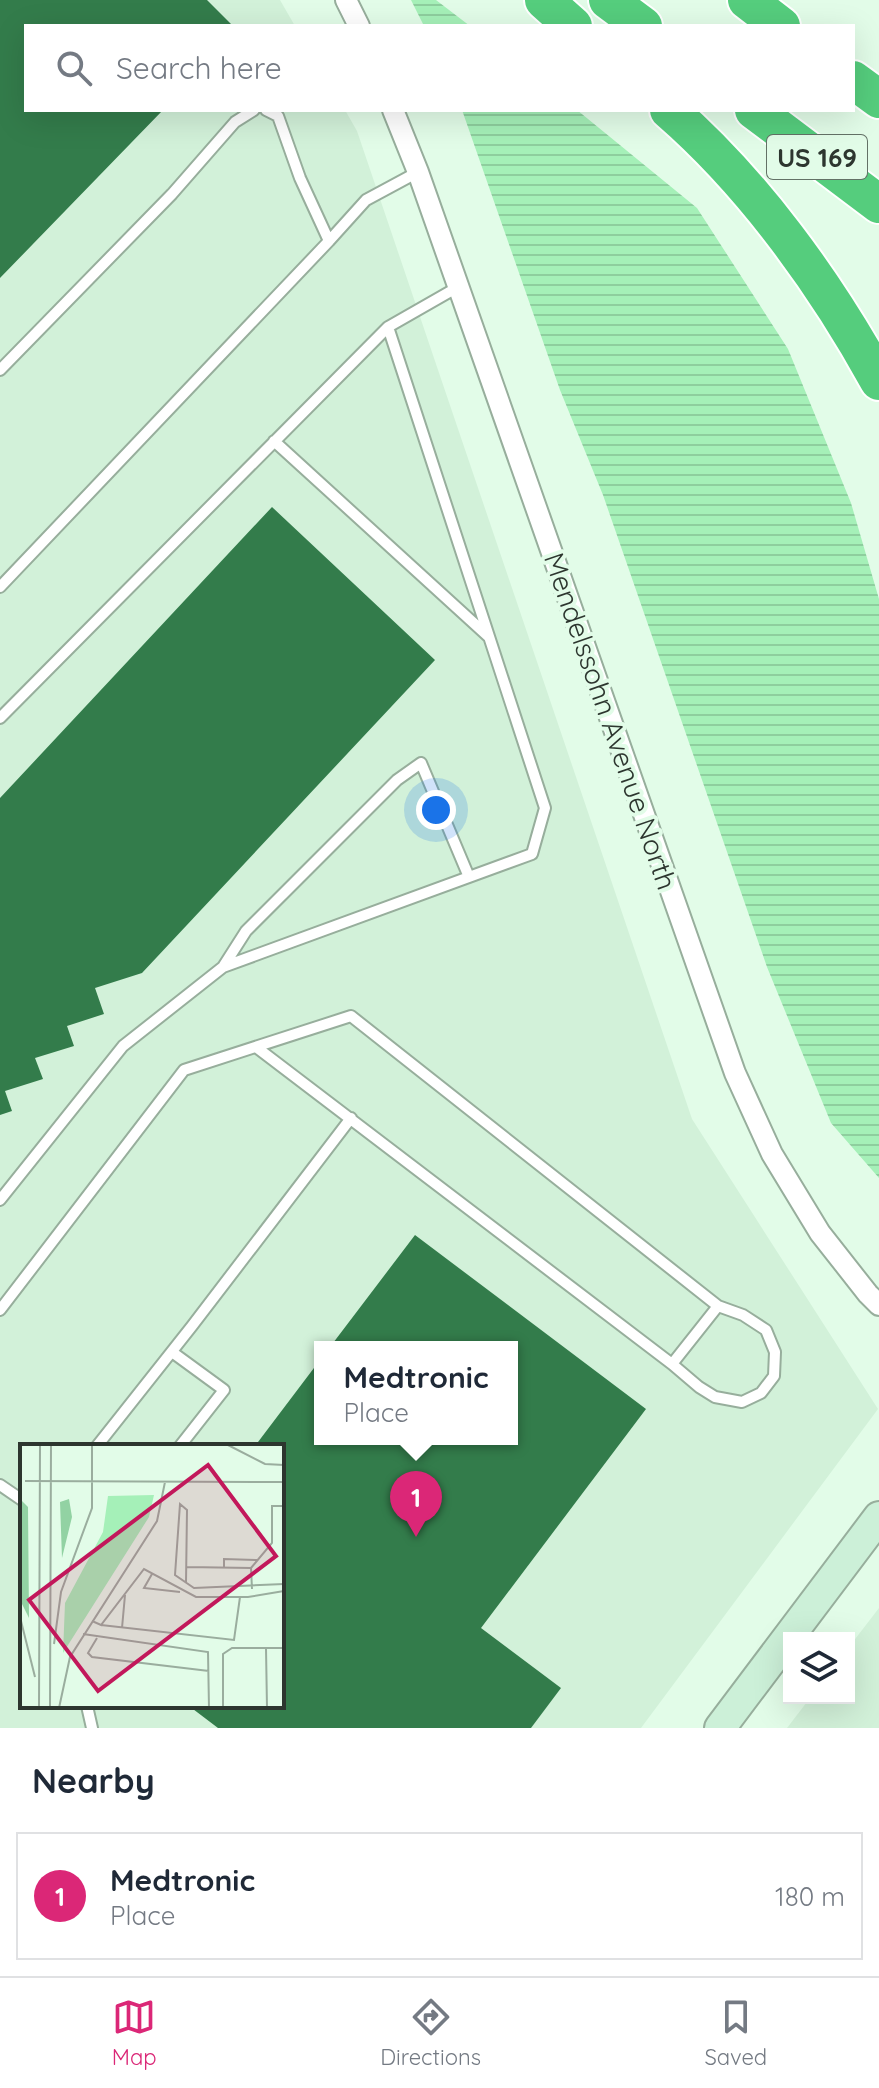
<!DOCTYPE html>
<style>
body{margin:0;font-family:Quicksand,sans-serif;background:#f2f2f3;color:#1f2937}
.controls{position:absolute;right:24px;bottom:24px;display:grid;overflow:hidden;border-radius:0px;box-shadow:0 8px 32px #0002}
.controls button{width:72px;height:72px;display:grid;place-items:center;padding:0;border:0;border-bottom:2px solid #e0e1e3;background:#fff;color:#1f2937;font:40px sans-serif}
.you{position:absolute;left:436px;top:810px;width:28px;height:28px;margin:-20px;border:6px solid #fff;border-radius:50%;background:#1a73e8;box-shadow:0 0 0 12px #1a73e833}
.badge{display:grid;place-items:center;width:52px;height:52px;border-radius:50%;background:#db2777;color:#fff;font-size:26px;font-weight:700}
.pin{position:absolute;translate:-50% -66px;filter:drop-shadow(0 2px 4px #0008)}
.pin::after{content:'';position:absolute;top:42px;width:28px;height:24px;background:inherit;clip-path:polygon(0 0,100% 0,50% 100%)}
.popup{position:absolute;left:314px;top:1341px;width:204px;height:104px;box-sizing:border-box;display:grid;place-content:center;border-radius:0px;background:#fff;filter:drop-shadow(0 2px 6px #0005);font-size:26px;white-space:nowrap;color:#747a83}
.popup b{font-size:30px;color:#1f2937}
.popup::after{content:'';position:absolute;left:50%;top:100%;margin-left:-16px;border:16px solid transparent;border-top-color:#fff}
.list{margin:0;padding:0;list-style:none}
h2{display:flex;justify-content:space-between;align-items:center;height:104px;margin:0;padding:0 32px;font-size:34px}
h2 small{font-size:26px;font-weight:400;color:#747a83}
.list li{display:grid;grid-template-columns:52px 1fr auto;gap:24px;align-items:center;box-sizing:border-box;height:128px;margin:0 16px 16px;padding:0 16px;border:2px solid #e0e1e3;border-radius:0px}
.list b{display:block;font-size:30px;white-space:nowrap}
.list p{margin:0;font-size:26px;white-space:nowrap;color:#747a83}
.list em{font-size:26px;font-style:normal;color:#747a83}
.icon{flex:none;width:44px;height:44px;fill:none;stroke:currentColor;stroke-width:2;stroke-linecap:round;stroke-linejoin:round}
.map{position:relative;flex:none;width:879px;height:1728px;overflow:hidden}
.search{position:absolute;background:#fff;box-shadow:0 8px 32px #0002;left:24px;right:24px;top:24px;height:88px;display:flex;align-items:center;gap:20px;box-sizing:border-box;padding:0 28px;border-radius:0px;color:#747a83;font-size:30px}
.sheet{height:248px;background:#fff}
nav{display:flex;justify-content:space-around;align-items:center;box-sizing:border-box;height:112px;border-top:2px solid #e0e1e3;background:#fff;font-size:22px;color:#747a83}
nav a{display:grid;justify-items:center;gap:4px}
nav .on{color:#db2777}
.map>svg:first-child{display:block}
.built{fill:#d2f1d9;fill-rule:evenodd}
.water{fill:url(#water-rules)}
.building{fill:#337c4b}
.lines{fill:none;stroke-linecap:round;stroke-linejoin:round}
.lane-casing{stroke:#97ae9c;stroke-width:14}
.street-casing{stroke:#97ae9c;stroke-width:24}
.secondary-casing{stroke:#97ae9c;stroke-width:34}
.highway-casing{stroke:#fff;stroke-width:42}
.lane{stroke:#fff;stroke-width:10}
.street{stroke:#fff;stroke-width:20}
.secondary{stroke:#ccf0d8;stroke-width:30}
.highway{stroke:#55cd7d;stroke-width:38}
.labels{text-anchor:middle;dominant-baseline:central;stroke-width:8;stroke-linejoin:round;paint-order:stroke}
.shield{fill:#e2fce8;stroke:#637166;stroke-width:2}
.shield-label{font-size:26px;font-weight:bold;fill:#2d362f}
.street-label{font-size:28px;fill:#2d362f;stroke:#e2fce8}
.inset-road{fill:none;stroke:#9aad9e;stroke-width:2}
.view{fill:#c2185b;fill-opacity:0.15;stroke:#c2185b;stroke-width:4}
.inset-edge{fill:none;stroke:#2d362f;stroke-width:4}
</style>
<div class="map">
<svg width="879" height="1728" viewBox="0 0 879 1728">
<defs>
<pattern id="water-rules" width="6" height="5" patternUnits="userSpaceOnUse" patternTransform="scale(2)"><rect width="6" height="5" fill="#a5f0b8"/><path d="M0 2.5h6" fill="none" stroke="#8ece9e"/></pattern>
</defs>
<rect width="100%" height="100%" fill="#e2fce8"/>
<path class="built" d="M0,0H280L295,26H26V110H345L357,131L692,1119L878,1409L641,1728H0ZM320,1347H512V1439H320ZM22,1446H282V1706H22Z
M879,1608V1728H787L810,1698H849V1647Z"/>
<path class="water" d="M411,0H436L470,26H424Z
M462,110H577L697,208L788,349L851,503L879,599V1178L831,1123L767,967L603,495L560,390Z"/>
<path class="building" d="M0,0H207L233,26H26V110H163L0,278Z
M272,507L435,660L142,973L95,988L104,1014L67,1026L74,1046L35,1058L43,1079L5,1091L12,1111L0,1115V798Z
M415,1235L646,1409L481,1628L561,1688L531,1728H218L189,1706H282V1446H255L320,1360V1439H512V1347H330Z"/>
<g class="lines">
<defs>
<path id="lane" d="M266,110L278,116L300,178L329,241
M0,370L172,194L235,122L254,110
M274,441L489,637
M0,587L329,241L366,200L418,172
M0,718L388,327
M223,967L246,931L397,780L421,763L469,877
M0,1200L123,1046L223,967L532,854L545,808L388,327L458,287
M0,1310L184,1070L351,1016L718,1306L743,1315L766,1330L775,1352L774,1376L761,1393L742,1402L715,1397L699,1387L672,1364L256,1047
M172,1352L224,1390L180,1446
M672,1364L718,1306
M97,1446L192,1326L351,1118
M0,1485L22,1500
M87,1706L92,1728"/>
<path id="street" d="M346,0L359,26
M393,110L418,172L735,1073L772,1154L820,1233L868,1294L879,1305"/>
<path id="secondary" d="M720,1728L879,1517"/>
<path id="highway" d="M544,0L573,26
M608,0L643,26
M747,0L781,26
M853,80L879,99
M669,110C753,183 826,284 879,381
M754,110L879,204"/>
</defs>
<use href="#lane" class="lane-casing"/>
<use href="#street" class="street-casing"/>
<use href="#secondary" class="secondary-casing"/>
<use href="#highway" class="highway-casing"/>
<use href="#lane" class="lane"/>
<use href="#street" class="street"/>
<use href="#secondary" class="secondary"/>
<use href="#highway" class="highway"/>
</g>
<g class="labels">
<rect class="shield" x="767" y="135" width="100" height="44" rx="6"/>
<g class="shield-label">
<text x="817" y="157">US 169</text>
</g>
<g class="street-label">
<text transform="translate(611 721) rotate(71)">Mendelssohn Avenue North</text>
</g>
</g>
<g transform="translate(20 1444)">
<rect width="264" height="264" fill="#e2fce8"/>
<path d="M0,55L8,63L9,174L0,156ZM49,55L52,73L42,114L40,58Z" fill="#92d2a3"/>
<path d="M134,51L129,73L43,209L45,159L83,88L88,52Z" fill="#a5f0b8"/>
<path class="inset-road" d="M206,0L245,20L264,21M5,37L264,38M166,123L231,124L232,145M204,124V115L237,116M231,124L252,99V62H264M132,130L124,144L160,148M166,139L167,66L160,60L155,131L174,144L264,140M0,173L15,233M72,177L81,181L124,125L176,153H228L264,147M81,181L214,196L220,153M102,184L105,151M63,190L188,208L189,264M77,194L68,209L72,213L189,227M34,200L41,148L72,64V0M19,264L20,0M30,264L31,0M39,264L50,213L137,77L145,38M203,264V210L212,204H246M247,264L246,204H264"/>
<path class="view" d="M188,21L256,112L78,247L9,156Z"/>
<rect width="264" height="264" class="inset-edge"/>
</g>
</svg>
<div class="controls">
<button><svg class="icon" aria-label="layers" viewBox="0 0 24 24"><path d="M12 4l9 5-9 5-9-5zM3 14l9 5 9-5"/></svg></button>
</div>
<div class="you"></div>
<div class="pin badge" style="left:416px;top:1537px">1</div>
<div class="popup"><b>Medtronic</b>Place</div>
<div class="search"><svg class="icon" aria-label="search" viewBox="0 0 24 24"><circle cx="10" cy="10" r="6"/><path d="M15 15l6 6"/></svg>Search here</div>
</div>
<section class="sheet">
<h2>Nearby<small></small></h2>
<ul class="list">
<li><span class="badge">1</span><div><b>Medtronic</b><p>Place</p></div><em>180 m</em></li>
</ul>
</section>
<nav>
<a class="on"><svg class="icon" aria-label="map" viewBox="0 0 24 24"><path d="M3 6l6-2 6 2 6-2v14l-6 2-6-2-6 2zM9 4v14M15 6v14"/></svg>Map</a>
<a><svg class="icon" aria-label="directions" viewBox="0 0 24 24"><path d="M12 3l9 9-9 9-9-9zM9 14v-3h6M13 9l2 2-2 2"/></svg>Directions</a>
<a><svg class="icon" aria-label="saved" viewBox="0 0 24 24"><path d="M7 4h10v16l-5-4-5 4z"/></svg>Saved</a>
</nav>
